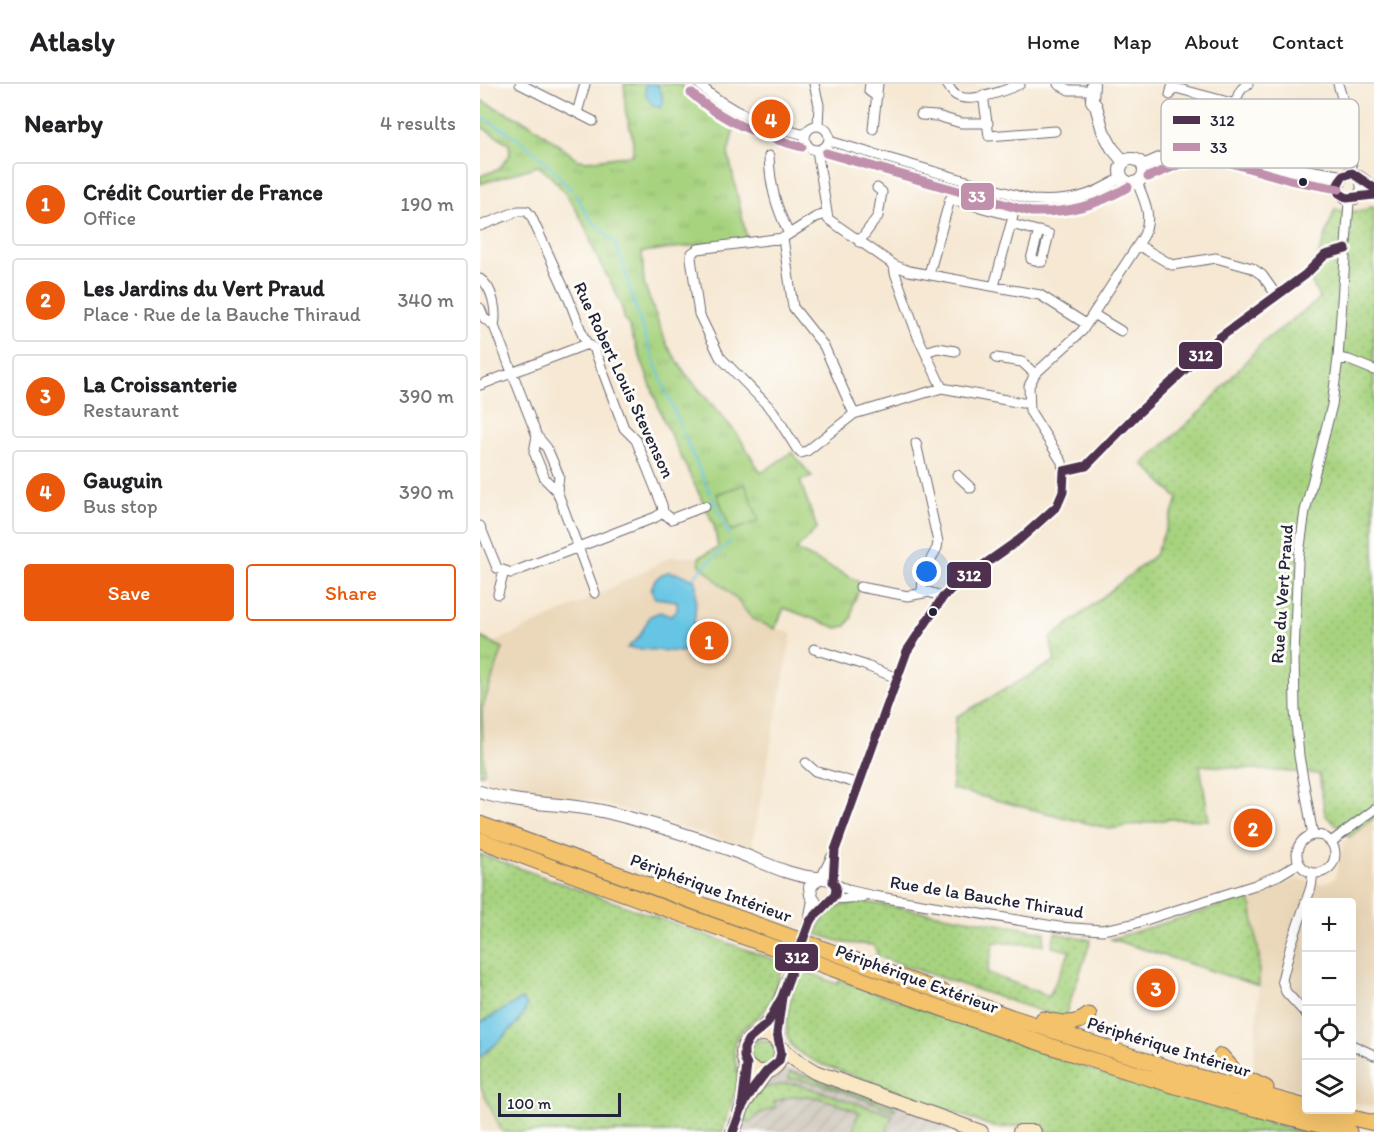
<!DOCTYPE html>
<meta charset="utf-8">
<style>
body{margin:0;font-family:Itim,sans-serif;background:#f6f6f6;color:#202124}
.controls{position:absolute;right:18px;bottom:18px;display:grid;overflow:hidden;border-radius:6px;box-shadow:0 6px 24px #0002}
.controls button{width:54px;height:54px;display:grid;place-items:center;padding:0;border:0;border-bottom:2px solid #e0e0e0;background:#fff;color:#202124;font:30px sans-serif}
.scale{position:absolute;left:18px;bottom:15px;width:123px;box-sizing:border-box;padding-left:6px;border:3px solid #22223b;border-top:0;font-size:16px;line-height:21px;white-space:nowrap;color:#22223b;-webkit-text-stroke:4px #fdfcf7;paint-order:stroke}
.you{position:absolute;left:447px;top:488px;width:21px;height:21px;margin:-15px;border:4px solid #fff;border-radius:50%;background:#1a73e8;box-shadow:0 0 0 9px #1a73e833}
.badge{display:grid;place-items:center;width:39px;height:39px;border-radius:50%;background:#ea580c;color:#fff;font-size:20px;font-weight:700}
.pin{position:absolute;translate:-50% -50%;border:3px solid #fff;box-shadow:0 2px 6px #0006}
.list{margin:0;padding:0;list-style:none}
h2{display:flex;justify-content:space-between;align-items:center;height:78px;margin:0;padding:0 24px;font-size:26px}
h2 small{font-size:20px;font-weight:400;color:#757577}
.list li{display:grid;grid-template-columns:39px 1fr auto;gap:18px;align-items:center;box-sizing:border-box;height:84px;margin:0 12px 12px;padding:0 12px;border:2px solid #e0e0e0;border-radius:6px}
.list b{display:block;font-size:22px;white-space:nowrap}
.list p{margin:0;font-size:20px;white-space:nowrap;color:#757577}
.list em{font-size:20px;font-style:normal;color:#757577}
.actions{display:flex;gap:12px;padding:18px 24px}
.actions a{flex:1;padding:14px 0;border:2px solid #ea580c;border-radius:6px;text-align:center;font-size:21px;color:#ea580c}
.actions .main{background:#ea580c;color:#fff}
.icon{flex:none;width:33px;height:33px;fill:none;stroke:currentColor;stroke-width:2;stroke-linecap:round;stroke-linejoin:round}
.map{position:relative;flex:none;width:894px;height:1048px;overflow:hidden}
header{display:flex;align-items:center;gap:36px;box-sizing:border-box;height:84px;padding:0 30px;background:#fff;border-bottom:2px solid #e0e0e0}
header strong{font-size:28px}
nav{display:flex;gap:33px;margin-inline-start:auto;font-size:21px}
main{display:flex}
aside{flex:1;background:#fff}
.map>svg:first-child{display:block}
.built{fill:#ebd8ba}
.industrial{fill:url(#industrial-furrows)}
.grass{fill:url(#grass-dots);stroke:#647a5d;stroke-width:1.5}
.park{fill:url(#park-tufts);stroke:#647a5d;stroke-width:1.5}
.garden{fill:#a7d37f;stroke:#647a5d;stroke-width:1.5}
.water{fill:#66c5e4;stroke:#447490;stroke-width:1.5}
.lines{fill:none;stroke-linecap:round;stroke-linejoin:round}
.stream{stroke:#66c5e4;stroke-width:2}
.minor-casing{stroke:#6c6770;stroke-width:11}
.tertiary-casing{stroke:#6c6770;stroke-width:14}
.secondary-casing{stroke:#6c6770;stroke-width:16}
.trunk-casing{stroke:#6c6770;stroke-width:17}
.minor{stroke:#fff;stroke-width:9}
.tertiary{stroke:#fff;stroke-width:12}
.secondary{stroke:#fae7c3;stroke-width:14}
.trunk{stroke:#f3c26a;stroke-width:15}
.tertiary-bridge-casing{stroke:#6c6770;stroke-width:14;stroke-linecap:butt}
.tertiary-bridge{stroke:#fff;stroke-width:12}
.bus-1-casing{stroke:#fdfcf7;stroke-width:14}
.bus-2-casing{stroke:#fdfcf7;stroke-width:14}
.bus-1{stroke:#4f304e;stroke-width:9}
.bus-2{stroke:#c090ad;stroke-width:9}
.bus-dot{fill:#22223b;stroke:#fdfcf7;stroke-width:2}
.labels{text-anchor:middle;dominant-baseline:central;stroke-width:6;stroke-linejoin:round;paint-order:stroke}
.street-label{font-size:18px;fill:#22223b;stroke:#fdfcf7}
.key{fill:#fdfcf7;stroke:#bbbbbf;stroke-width:1.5}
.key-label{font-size:16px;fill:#22223b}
.line-badge{stroke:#fdfcf7;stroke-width:2}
.badge-label{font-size:16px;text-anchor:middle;font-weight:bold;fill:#fff}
</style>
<header>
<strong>Atlasly</strong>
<nav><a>Home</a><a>Map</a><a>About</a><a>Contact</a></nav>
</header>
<main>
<aside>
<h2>Nearby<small>4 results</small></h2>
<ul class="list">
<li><span class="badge">1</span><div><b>Crédit Courtier de France</b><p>Office</p></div><em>190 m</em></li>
<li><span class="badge">2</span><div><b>Les Jardins du Vert Praud</b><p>Place · Rue de la Bauche Thiraud</p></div><em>340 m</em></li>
<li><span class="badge">3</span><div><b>La Croissanterie</b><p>Restaurant</p></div><em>390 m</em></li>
<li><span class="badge">4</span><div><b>Gauguin</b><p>Bus stop</p></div><em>390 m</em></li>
</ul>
<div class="actions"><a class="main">Save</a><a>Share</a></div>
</aside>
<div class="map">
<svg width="894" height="1048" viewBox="0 0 894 1048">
<defs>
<pattern id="industrial-furrows" width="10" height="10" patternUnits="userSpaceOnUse" patternTransform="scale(1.5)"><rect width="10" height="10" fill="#cbc3b8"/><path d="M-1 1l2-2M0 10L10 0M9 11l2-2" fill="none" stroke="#aea79f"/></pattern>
<pattern id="grass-dots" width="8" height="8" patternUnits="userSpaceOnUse" patternTransform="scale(1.5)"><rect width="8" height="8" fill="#a7d37f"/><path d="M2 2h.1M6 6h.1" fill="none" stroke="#8fb56f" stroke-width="1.8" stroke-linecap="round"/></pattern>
<pattern id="park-tufts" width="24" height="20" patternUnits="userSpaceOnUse" patternTransform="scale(1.5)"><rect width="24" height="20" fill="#a7d37f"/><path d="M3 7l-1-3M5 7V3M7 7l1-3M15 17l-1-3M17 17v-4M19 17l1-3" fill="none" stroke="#8fb56f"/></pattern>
</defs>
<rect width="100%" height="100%" fill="#fdfcf7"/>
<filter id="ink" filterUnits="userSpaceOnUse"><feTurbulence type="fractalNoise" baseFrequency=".0167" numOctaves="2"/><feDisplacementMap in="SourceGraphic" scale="12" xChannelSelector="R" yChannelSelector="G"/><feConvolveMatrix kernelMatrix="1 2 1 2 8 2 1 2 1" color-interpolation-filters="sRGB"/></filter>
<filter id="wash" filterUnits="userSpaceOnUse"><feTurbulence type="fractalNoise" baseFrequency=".008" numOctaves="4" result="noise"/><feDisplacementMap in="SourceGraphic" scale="24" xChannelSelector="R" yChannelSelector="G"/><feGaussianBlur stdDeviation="1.35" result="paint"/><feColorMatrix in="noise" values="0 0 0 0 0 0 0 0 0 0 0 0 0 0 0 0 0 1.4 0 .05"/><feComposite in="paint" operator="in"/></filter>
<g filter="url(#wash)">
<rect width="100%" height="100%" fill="#f6e8d3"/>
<path class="built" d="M190,473H219L221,481L257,516L272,535L312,550L271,765L114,717L61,713L15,704L9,699L4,689L2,625L23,564L13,559L120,510Z
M894,733V1023L872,1018V818H826V1008L790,1000L773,991L780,887L777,851L770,813L818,795L843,800L855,794L864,758Z
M0,1001L22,1048H0Z"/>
<path class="industrial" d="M293,984L335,988L496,1048H253L286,988Z"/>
<path class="grass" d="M894,122V734L869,753L845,731L839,690L720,681L729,736L689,735L630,745L472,705L476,633L575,577L570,555L675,471L698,415L663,380L724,324L784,257L840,215L830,195L855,125C869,130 881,128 894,122Z
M0,770L304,879C298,893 295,911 287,923C278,937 257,944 254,961C252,974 259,985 259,998L242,1048H22L0,1001Z
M770,813L779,871V902L631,855Z
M385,818L565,848L563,861L514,858L507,889L569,912L590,867L572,863L575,849L611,856L584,935L396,872L397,868L393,861L365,859L336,850C349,817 353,824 385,818Z
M321,885L357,900L360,896L649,999L823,1048H566C551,1033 532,1046 514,1043L341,980C333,976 323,972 316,966C295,949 314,906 321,885Z
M269 969a13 13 0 1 1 26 0a13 13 0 1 1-26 0Z
M310,988L336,995L415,1023L414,1027C385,1016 339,995 309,995Z
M305,1000H317L413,1031L407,1046L410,1048H380L373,1046L379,1028C348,1017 327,1004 294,1018L295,1024L280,1029L270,1039L263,1034L279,1001L284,1004Z"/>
<path class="park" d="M144,0H200L224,25L254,44L248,69L267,155L162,168L164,200L187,261L205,289L258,351L281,389L312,368L332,393L320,397L337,444L316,466L378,497L380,503L373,521L372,533L366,542L357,544L304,524L295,545L272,535L257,516L220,481L219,473L238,464L234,441L183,335L148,240L144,236C144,219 127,193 119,177C113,165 109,151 103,139C93,118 77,96 58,82L0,100V92L19,85L30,70L29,60L0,42V16L50,40L99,76L107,77L152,71C156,57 149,42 146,29C144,20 146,10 144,0Z
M0,553L23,564L2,625L4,689L0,691Z"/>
<path class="garden" d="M265,400L279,437L251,447L237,410Z"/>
<path class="water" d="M165,0H176C181,6 183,12 183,20L180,24C169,20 164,11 165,0Z
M188,488L201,490L216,497C216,520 216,545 207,566L201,568L147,564L159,553L170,532L180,528L190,532C197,528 198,525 197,517L175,514L171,507C173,496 178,491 188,488Z
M42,915L47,922C42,939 14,962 0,973V939Z"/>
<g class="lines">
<path class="stream" d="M0,32C36,50 66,75 91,106
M95,110L111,136L134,158L141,174
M142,177C158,238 177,288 202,345
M203,349L230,409
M232,413L249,451
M212,494L251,457"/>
</g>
</g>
<g filter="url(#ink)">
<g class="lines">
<defs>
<path id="minor" d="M40,0L113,37
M219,0C248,29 286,41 325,51
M334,0L339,21L338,41
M390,0L389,7L397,13
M467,0C471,6 473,11 480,13C495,18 526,6 540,0
M578,0L589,6H612
M858,0L869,37L872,89
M503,11L509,52L575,47
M690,11L692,3L811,35L822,32
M755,21C758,11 759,5 768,0
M97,29L105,0
M441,31L457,32L481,39H508
M325 54a12 12 0 1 1 24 0a12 12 0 1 1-24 0Z
M393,45L398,0
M349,57L552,116C590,118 609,114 642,93
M337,66L348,135L414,181L429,187L560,211L606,240
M289,72C290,102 296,123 309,150
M346,130L336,133L303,154L218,165L212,169L211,174L219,230L240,273L293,327L317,365L321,369L327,367L374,330L462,304L542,319H548
M0,142L38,127H47L51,132L88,213L103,252L107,260L114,264L144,344L156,356L182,421L183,428L176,433L31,489L17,484L0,442
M303,154L313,223L344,262L374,330
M379,158L398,132L402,108L397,104
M658,161L692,181L736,174L772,184L782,191L797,212
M414,181L415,189L438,253L462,304
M449,190L470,115L533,132L531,140
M0,195C13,203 17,228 14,242L57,352L67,364L79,392L77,407
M514,202L531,140L569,150L562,178L551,175L559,147
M0,224L4,234L14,242
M613,230L641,247
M445,268L458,264L475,267
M516,274L542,278L555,290
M858,274L869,276L894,286
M0,301L107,260
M57,352L54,368L65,395L77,407L115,509
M436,359L458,458L457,464L443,490L442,509
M584,387L606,382L655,332L739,254L797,212L825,191L845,171L851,168L866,165
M477,391L491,404
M183,428L191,435L225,422
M380,503L428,512L449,508L463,513
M18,510L24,487
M334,565L384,581L417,594
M326,679L335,687L379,700
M817 770a19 19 0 1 1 38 0a19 19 0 1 1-38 0Z
M833,751L819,672L815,627L814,570L818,477L825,427L852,321L858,274L869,118L867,115
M851,758L894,726
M341,794L355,766L427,567L463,513L482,496L559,440L570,429L581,414L584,400L582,378L550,327L549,302L555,290L602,247L663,153C673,132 665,118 657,98
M353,798L355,770
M354,800L372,807L394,812L579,843L622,846L653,840L775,801L799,791L819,779
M353,815L382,813
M826,930L806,908L802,896L811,861L831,803L833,789
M872,961L894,971"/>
<path id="tertiary" d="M613,0L612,17L616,22L623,47L632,64L644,78
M640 87a12 12 0 1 1 24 0a12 12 0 1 1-24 0Z
M663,82L696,68L711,65L743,64L813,85L861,93
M882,98L883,107L876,114H865L858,107L860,95L869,89C879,90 885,99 894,104
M0,708C41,722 84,718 126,728C167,738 208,751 248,765C279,775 305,792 338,794
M338,794C344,794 349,793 353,798C363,809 351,815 344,822C339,826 335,832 330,837L334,816L331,811L330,803Z
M275,952L294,930L309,893
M299,961L297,949L300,923"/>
<path id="secondary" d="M263 969a19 19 0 1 1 38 0a19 19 0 1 1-38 0Z
M300,963L317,977L335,988L501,1048
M265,1018L286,988
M253,1048L263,1021L267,981
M540,1048H554"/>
<path id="trunk" d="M0,740L531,933L704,989L826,1023
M0,756C119,801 239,844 359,887C527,949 695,1008 869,1048
M563,935C579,939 595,943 609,931
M741,972L757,990L786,1004
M838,1026L894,1039"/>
</defs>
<use href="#minor" class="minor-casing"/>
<use href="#tertiary" class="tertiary-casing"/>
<use href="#secondary" class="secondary-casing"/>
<use href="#trunk" class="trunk-casing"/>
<use href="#minor" class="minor"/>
<use href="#tertiary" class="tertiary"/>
<use href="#secondary" class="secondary"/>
<use href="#trunk" class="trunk"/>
<defs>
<path id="tertiary-bridge" d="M309,893L330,837"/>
</defs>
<use href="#tertiary-bridge" class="tertiary-bridge-casing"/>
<use href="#tertiary-bridge" class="tertiary-bridge"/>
<defs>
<path id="bus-1" d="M894,104L872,89L863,92L857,102L859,109L867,114L894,111
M584,387L606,382L655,332L739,254L825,191L845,171L866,165
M262,1022L267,981L264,973V964L268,956L287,940L301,915
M253,1048L263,1021L273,1005L286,988L299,977L301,969L297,949L302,913L330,837L355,811L356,803L353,798L355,766L427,567L463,513L482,496L539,456L577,422L583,408L584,387"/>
<path id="bus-2" d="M211,9C243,38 281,52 322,63
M346,69L551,128C588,129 616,122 648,103
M668,93L700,80L741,76L810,96L859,105"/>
</defs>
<use href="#bus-1" class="bus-1-casing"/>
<use href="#bus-2" class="bus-2-casing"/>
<use href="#bus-1" class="bus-1"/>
<use href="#bus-2" class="bus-2"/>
</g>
</g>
<g class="bus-dot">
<circle cx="823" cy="98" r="5"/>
<circle cx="453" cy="528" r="5"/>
</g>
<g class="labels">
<g class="street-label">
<text transform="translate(144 296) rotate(65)">Rue Robert Louis Stevenson</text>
<text transform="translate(802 510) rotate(-86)">Rue du Vert Praud</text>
<text transform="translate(231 804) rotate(20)">Périphérique Intérieur</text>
<text transform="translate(507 813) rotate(9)">Rue de la Bauche Thiraud</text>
<text transform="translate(437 895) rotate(20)">Périphérique Extérieur</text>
<text transform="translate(689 963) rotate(17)">Périphérique Intérieur</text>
</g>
</g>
<rect x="681" y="15" width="198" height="69" rx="9" class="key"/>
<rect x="693" y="32" width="27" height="8" fill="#4f304e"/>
<rect x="693" y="59" width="27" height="8" fill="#c090ad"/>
<g class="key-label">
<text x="730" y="42">312</text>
<text x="730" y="69">33</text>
</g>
<g class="line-badge">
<rect x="480" y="98" width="35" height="29" rx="6" fill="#c090ad"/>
<rect x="698" y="257" width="45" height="29" rx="6" fill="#4f304e"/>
<rect x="466" y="477" width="46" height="28" rx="6" fill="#4f304e"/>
<rect x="294" y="859" width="45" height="29" rx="6" fill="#4f304e"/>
</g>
<g class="badge-label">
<text x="497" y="118">33</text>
<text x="721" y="277">312</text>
<text x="489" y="497">312</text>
<text x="317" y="879">312</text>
</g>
</svg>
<div class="controls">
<button>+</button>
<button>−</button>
<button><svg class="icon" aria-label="locate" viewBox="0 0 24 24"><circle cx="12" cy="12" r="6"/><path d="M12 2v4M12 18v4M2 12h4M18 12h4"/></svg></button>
<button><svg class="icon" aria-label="layers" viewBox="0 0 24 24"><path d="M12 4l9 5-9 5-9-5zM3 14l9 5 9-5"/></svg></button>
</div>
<div class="scale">100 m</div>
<div class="you"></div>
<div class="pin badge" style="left:229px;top:557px">1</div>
<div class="pin badge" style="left:773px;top:744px">2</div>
<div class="pin badge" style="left:676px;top:904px">3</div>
<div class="pin badge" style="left:291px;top:35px">4</div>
</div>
</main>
